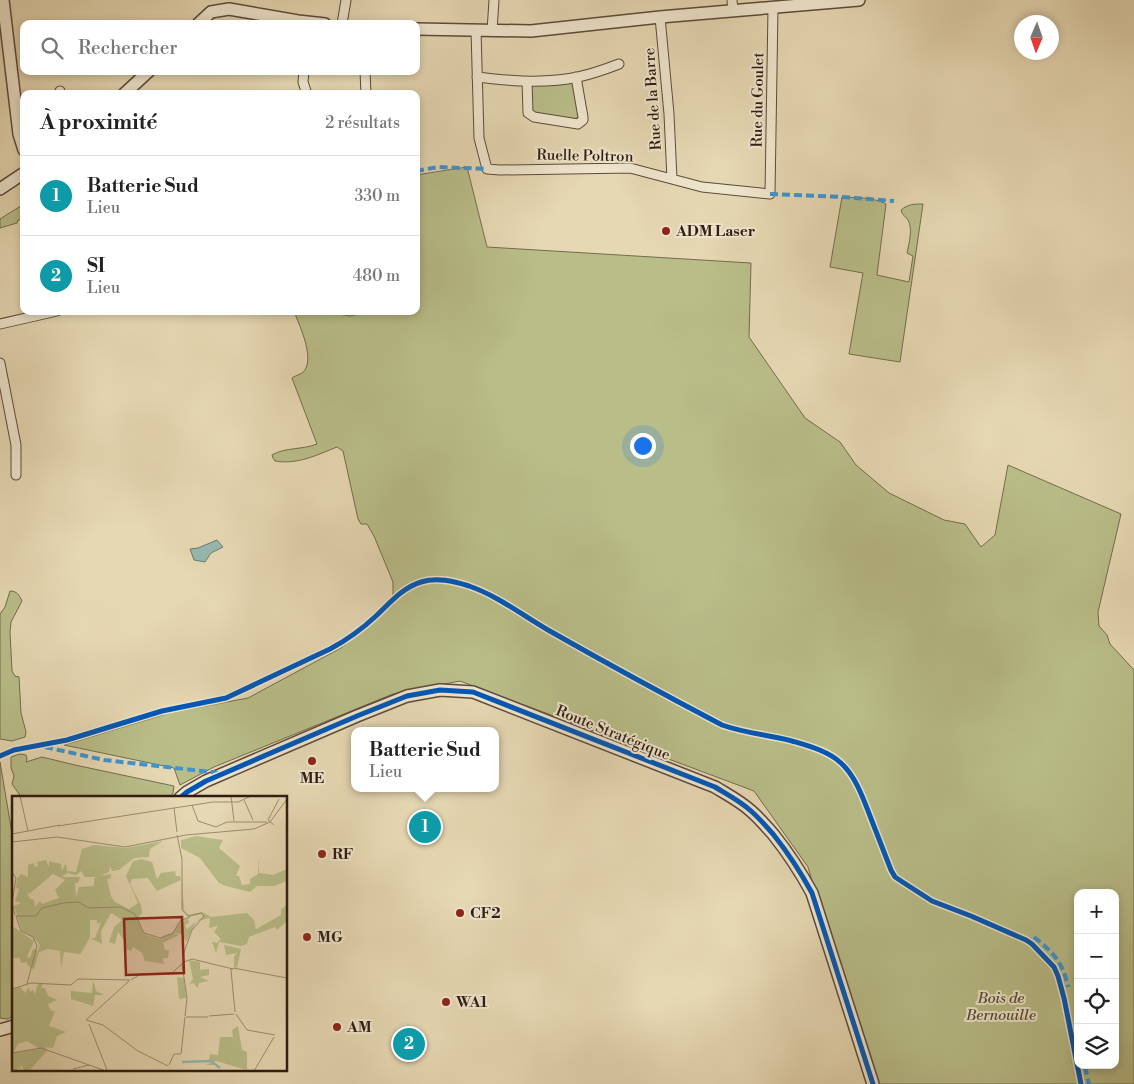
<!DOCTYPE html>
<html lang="fr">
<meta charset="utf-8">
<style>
body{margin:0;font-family:"Libre Bodoni",serif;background:#f6f6f6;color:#222}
.controls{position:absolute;right:15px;bottom:15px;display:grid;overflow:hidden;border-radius:10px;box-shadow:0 2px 8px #0003}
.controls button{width:45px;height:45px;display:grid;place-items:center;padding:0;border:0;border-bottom:1px solid #e0e0e0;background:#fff;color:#222;font:25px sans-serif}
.compass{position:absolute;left:1014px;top:15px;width:45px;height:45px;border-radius:50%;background:#fff;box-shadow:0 2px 8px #0003;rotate:182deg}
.you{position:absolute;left:642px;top:445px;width:18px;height:18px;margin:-12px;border:4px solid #fff;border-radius:50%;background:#1a73e8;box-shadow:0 0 0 8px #1a73e833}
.badge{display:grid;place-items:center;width:32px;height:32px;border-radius:50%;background:#7c3aed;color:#fff;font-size:16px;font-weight:700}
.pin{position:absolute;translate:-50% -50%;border:2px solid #fff;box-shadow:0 1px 5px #0006}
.popup{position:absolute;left:351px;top:727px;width:148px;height:65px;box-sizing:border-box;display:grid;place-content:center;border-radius:10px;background:#fff;filter:drop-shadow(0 1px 4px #0005);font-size:16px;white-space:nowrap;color:#767676}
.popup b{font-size:19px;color:#222}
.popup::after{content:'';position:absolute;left:50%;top:100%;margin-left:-10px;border:10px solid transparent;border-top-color:#fff}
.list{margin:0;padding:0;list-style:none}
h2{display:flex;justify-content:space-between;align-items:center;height:65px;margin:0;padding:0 20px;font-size:21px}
h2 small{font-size:16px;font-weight:400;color:#767676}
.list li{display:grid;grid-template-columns:32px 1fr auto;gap:15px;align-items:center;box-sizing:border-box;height:80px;padding:0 20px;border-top:1px solid #e0e0e0}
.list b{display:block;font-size:19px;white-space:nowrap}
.list p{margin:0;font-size:16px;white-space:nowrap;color:#767676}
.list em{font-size:16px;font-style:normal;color:#767676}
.icon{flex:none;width:28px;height:28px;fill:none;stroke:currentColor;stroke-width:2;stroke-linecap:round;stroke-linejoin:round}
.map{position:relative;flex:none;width:1134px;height:1084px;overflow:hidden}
.search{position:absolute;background:#fff;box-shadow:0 2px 8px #0003;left:20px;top:20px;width:400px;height:55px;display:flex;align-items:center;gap:12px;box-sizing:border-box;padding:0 18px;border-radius:10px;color:#767676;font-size:19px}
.panel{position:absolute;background:#fff;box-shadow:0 2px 8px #0003;left:20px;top:90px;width:400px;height:225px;border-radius:10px}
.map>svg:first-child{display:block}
.green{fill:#b9be89;stroke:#746c4e;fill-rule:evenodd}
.water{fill:#96b9b0;stroke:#6d7a71}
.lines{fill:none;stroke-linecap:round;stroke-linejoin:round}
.minor-casing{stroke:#5d4a3b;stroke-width:11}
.tertiary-casing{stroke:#5d4a3b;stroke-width:14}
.minor{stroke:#efe6ce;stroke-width:9}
.tertiary{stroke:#efe6ce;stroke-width:11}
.quiet{stroke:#3d94d3;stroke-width:4;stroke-dasharray:8 4;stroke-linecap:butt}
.cycleway-casing{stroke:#efe6ce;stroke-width:8}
.cycleway{stroke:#0057b8;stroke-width:5}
.poi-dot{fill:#8f2418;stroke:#efe6ce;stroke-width:2}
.labels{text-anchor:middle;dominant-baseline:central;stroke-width:4;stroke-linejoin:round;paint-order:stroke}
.street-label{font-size:15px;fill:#2f1b13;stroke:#efe6ce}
.poi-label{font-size:15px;font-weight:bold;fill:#2f1b13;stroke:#efe6ce;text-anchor:start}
.park-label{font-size:15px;font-style:italic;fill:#584c36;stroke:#efe6ce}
.inset-river{fill:none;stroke:#96b9b0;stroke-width:2.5}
.inset-road{fill:none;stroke:#9d8c73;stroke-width:1}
.view{fill:#8f2418;fill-opacity:0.15;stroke:#8f2418;stroke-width:2.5}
.inset-edge{fill:none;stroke:#2f1b13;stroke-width:2.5}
</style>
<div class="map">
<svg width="1134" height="1084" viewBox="0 0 1134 1084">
<rect width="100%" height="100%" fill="#e6d8b3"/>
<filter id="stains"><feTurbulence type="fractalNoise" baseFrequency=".004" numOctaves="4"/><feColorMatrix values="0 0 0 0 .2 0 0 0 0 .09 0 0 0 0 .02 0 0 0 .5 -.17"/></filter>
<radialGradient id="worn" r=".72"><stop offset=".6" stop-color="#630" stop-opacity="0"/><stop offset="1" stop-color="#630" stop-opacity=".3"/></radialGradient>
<path class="green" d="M572,82L573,83L579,116L577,118L573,119L535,114L532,112L531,86L533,84Z
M467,167L487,247L751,263L749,337L805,418L840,442L856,465L889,493L944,520L965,524L981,547L995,535L1008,465L1121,514L1098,612L1099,626L1107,635L1110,644L1134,670V1084H872L808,867L754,791L460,681L393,694L214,767L180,785L174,768L64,745L169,713L248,698L341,648L393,605V582L374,536L367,524H361L358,519L343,451L337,447C317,455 297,465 275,461L273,458L272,455C286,447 302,450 317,444L292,378C296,375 303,374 305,370C314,355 299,325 294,311H331L333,313L350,316L374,311H416V175ZM1078,893H1115V1065H1078Z
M842,197C857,198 873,197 886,204L877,275L909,282L913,256L907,253C909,243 913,229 908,220C905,216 902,215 901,210C908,204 914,204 923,204L900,362L849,354L863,273L830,267Z
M24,204V219L18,220L17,223L0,228V219Z
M10,591C17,591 19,595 22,601L11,622L10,632L12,671L15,676L19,677L21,713L26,732L25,737L12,741L0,739V614L5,607Z
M20,754L26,755L27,759L26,762L42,757L75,765L174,786L173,793L170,798H22L12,784L14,776L11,768V757Z
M0,762L14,845V1015L8,1019L0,1018Z"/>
<path class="water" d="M217,540L223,547L211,553L205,562L194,560L190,549L198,548Z"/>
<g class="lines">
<defs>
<path id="minor" d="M732,0L733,11
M660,17L669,114L672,179
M342,24L346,0
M476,30L479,138L487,169L500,170L630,168L702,187L770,194L773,8
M492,31L494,0
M304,71L303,82L307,94
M365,71L366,94
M477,77C510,81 545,84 578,77C592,74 606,69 619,64
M527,81L528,113L534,117L578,124L583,120V117L576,77
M60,91V94
M0,324L57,311
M0,363L16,445V475"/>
<path id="tertiary" d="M3,0L19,134L24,150
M198,24L211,12L229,9L298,21L325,24
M416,29L531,31L660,17L859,0
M124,94L149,71
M0,189L24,173
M180,798L187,792L206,781L357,716L407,696L440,690L473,692L715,787C728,795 740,801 751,811C759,818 766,826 773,834C789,854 800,871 812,893L873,1084
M0,1030L14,1026"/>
</defs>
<use href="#minor" class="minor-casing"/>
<use href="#tertiary" class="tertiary-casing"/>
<use href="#minor" class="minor"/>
<use href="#tertiary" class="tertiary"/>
<path class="quiet" d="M60,91V94
M416,171L438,167L487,169
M770,194L842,197L894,201
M45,747L104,760L220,773
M1034,937C1053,952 1063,962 1068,987
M1085,1067L1089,1084"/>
<defs>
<path id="cycleway" d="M0,756L14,750L67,740L162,711L226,698L330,649C347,640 362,629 376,616C390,603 402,588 421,582C437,577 453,581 469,586C498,596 522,615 548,630C606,663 663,694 722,725C744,733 769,735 792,741C809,746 828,751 841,763C856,777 863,798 870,816C877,834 884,852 891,870L895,877L901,881L932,901L971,916L1026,940L1032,944L1054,967L1058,976L1064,998L1081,1084
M180,798L187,792L206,781L357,716L407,696L440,690L473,692L715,787C728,795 740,801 751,811C759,818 766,826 773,834C789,854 800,871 812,893L873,1084"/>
</defs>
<use href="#cycleway" class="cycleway-casing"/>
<use href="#cycleway" class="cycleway"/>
</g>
<g class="poi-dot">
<circle cx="666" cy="231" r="5"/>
<circle cx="312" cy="761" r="5"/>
<circle cx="322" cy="854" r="5"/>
<circle cx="460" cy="913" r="5"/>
<circle cx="307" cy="937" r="5"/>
<circle cx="446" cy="1002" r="5"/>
<circle cx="337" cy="1027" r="5"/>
</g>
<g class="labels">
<g class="street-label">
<text transform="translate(653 99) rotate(-94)">Rue de la Barre</text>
<text transform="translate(758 100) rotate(-89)">Rue du Goulet</text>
<text transform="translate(585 156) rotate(1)">Ruelle Poltron</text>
<text transform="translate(613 733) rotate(22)">Route Stratégique</text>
</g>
<g class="poi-label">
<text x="676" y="231">ADM Laser</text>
<text x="312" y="778" text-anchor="middle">ME</text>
<text x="332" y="854">RF</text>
<text x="470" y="913">CF2</text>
<text x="317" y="937">MG</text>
<text x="456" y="1002">WA1</text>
<text x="347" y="1027">AM</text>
</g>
<g class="park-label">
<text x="1001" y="998">Bois de<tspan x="1001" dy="17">Bernouille</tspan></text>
</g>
</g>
<g transform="translate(12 796)">
<rect width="275" height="275" fill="#e6d8b3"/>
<path d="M184,40L211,44L207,52L228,70L224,80H227L230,89L238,88V83L246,78V61L247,77L261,79L275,73V85L262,90H245L238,96L214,90L207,87L188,62L169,52V44ZM151,45L138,53L137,61L122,62L107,74L100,75L98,70L97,76L88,80L99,78V82L95,83L99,100L103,106L117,113L126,107L114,80L121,65L130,63L140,66L145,83L149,77L163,75L164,80H168L169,84L145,95L136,82L120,83L118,88L129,109L130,117L125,123L132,138L147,143L161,137L167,127L176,123L177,127L173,129L175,133L184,126L174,146L171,141L170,147V138L161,137L167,139L151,147L153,154H157L156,162H151L152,168L133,165L130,157L121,151L119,155L113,153L114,147L106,136L103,148L97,146L102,131L110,124L99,117L89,135L90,148L78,142H83L89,126L85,128V124H78V141L72,152L68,158L52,156L49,172L48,155L36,153L27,156L22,173L19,172L21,164L18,172L14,166L9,167L8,162H0V130L22,145L15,161L18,162L21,153L26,155L28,149L22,142L10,135L2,110L9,107L3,105L7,94L4,91L5,83L9,78L16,81V69L21,67L23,71L26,70L25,66L34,64L37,71V65L49,68L50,75L54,67L55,75L64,76L70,53L82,49L114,52ZM69,75L73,81H86L82,82V90L67,91L64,101L63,87H66L68,81H50L55,77L64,79ZM41,78L53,84L43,94L47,102L30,108L28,105L23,111L22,104L18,103L14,95L17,98ZM170,82L172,114L176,119L190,116L199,121L235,117L242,124L244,133L269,119V113L275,109V125L265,134L263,131L237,141L235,148L229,150L207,146L204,157L200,146L205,147L209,143L202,136L206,130L197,132L198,122L185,125L191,121L190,118L176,121L172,116L170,112ZM212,149L229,153L225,172L222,171V161L225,157L214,159ZM177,164L188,166V174L197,173V179L188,181L197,185L187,187L186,192L181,187L177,188L181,183ZM165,181L172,182L174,202L167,203ZM81,184L84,195L92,199H83L81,210L59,203V195L80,197ZM26,188H31L29,192H33L36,200L45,204L36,208L39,215H43L37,230L54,236L45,240L41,252L34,251L35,255L17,275H12L9,268L8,273L5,271L6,275H0V193L8,191L13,197L17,191L18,196L21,194L23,198ZM15,245L28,253L2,256L6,248ZM226,230L230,254L235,256V274L204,265L201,266L203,269H194L200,266L197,265L198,258L206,259L208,241H221L220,234Z" fill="#b9be89" fill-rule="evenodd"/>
<path class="inset-river" d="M170,266L199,265L208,272"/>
<path class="inset-road" d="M8,0L16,35M219,0L222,25M232,4L241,24M180,9L186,25L204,31L215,26H255M162,12L165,36M262,29L256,24L267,3M46,30L201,6H226L239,0M0,38L48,29M165,39L170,63V114L177,120L189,117L192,120L180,134L171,159L172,166M0,46L45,41L113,51L174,39L242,33L258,26L275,3M0,76L4,82L0,107L3,119M4,120H24L30,112L51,107L66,106L77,112L108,111L123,118L132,137L148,142L161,137L168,125L178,121M4,120L9,135L21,141L25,150L15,188M172,166L180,163L221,173H218M170,168L175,202M221,172L275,182M219,174L223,216M119,184L129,178L160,177L172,166M117,185L74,224L91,229L126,255L156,270M0,193L19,187L59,189L66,183L118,184M224,218L235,234L263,239M173,220L175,202M197,220L222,218M174,221H196M77,228L95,274M0,257L29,252L94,275M157,269L162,258H169L173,221M61,273L77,269M242,275L262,241"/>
<path class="view" d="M170,121L172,177L114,179L112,123Z"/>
<rect width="275" height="275" class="inset-edge"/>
</g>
<rect width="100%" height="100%" filter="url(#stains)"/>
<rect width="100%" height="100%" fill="url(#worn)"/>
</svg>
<div class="controls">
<button>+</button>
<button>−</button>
<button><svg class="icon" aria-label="locate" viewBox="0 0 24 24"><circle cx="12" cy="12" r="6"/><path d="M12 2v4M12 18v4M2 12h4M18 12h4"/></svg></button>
<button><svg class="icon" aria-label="layers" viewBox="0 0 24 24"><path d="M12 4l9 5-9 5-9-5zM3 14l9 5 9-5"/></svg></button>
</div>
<svg class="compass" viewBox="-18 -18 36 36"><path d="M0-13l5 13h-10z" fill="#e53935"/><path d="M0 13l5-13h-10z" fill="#767676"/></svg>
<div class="you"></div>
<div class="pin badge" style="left:425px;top:827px;background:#0f9aa8">1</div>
<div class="popup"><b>Batterie Sud</b>Lieu</div>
<div class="pin badge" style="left:409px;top:1044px;background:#0f9aa8">2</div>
<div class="search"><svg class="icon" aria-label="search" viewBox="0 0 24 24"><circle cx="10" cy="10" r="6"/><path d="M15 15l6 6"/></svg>Rechercher</div>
<section class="panel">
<h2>À proximité<small>2 résultats</small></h2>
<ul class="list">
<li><span class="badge" style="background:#0f9aa8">1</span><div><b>Batterie Sud</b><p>Lieu</p></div><em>330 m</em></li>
<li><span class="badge" style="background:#0f9aa8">2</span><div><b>SI</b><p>Lieu</p></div><em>480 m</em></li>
</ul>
</section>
</div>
